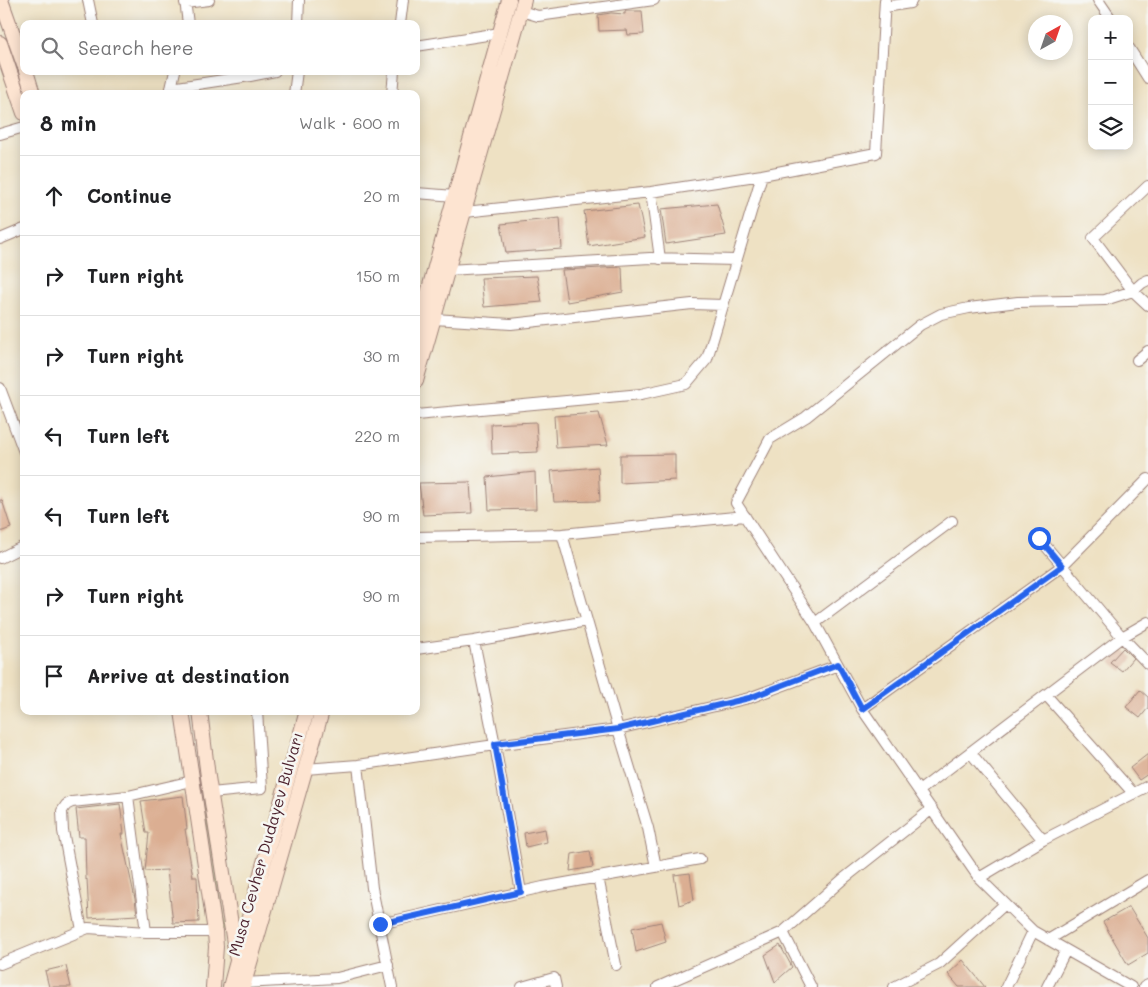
<!DOCTYPE html>
<meta charset="utf-8">
<style>
body{margin:0;font-family:Mali,sans-serif;background:#f6f6f6;color:#202124}
.controls{position:absolute;right:15px;top:15px;display:grid;overflow:hidden;border-radius:10px;box-shadow:0 2px 12px #0003}
.controls button{width:45px;height:45px;display:grid;place-items:center;padding:0;border:0;border-bottom:1px solid #e0e0e0;background:#fff;color:#202124;font:25px sans-serif}
.compass{position:absolute;left:1028px;top:15px;width:45px;height:45px;border-radius:50%;background:#fff;box-shadow:0 2px 12px #0003;rotate:40deg}
.stop{position:absolute;width:15px;height:15px;margin:-11px;border:4px solid #2563eb;border-radius:50%;background:#fff}
.stop.end{background:#2563eb;border-color:#fff;box-shadow:0 1px 5px #0008}
.list{margin:0;padding:0;list-style:none}
h2{display:flex;justify-content:space-between;align-items:center;height:65px;margin:0;padding:0 20px;font-size:21px}
h2 small{font-size:16px;font-weight:400;color:#757577}
.list li{display:grid;grid-template-columns:32px 1fr auto;gap:15px;align-items:center;box-sizing:border-box;height:80px;padding:0 20px;border-top:1px solid #e0e0e0}
.list b{display:block;font-size:19px;white-space:nowrap}
.list em{font-size:16px;font-style:normal;color:#757577}
.icon{flex:none;width:28px;height:28px;fill:none;stroke:currentColor;stroke-width:2;stroke-linecap:round;stroke-linejoin:round}
.map{position:relative;flex:none;width:1148px;height:987px;overflow:hidden}
.search{position:absolute;background:#fff;box-shadow:0 2px 12px #0003;left:20px;top:20px;width:400px;height:55px;display:flex;align-items:center;gap:12px;box-sizing:border-box;padding:0 18px;border-radius:10px;color:#757577;font-size:19px}
.panel{position:absolute;background:#fff;box-shadow:0 2px 12px #0003;left:20px;top:90px;width:400px;height:625px;border-radius:10px}
.map>svg:first-child{display:block}
.green{fill:#aed27a;stroke:#7c7852}
.building{fill:#dbae92}
.lines{fill:none;stroke-linecap:round;stroke-linejoin:round}
.minor-casing{stroke:#9c8077;stroke-width:12}
.secondary-casing{stroke:#9c8077;stroke-width:16}
.minor{stroke:#fff;stroke-width:10}
.secondary{stroke:#fde4d1;stroke-width:14}
.route{stroke:#2563eb;stroke-width:6}
.labels{text-anchor:middle;dominant-baseline:central;stroke-width:5;stroke-linejoin:round;paint-order:stroke}
.street-label{font-size:16px;fill:#4a1f2b;stroke:#f6f6f2}
</style>
<div class="map">
<svg width="1148" height="987" viewBox="0 0 1148 987">
<rect width="100%" height="100%" fill="#f6f6f2"/>
<filter id="ink" filterUnits="userSpaceOnUse"><feTurbulence type="fractalNoise" baseFrequency=".02" numOctaves="2"/><feDisplacementMap in="SourceGraphic" scale="10" xChannelSelector="R" yChannelSelector="G"/><feConvolveMatrix kernelMatrix="1 2 1 2 8 2 1 2 1" color-interpolation-filters="sRGB"/></filter>
<filter id="wash" filterUnits="userSpaceOnUse"><feTurbulence type="fractalNoise" baseFrequency=".0096" numOctaves="4" result="noise"/><feDisplacementMap in="SourceGraphic" scale="20" xChannelSelector="R" yChannelSelector="G"/><feGaussianBlur stdDeviation="1.12" result="paint"/><feColorMatrix in="noise" values="0 0 0 0 0 0 0 0 0 0 0 0 0 0 0 0 0 1.4 0 .05"/><feComposite in="paint" operator="in"/></filter>
<g filter="url(#wash)">
<rect width="100%" height="100%" fill="#eee1c3"/>
<path class="green" d="M203,786L226,930L224,931L200,787Z"/>
<g id="blocks">
<path class="building" d="M625,11H642L644,34L628,35L627,30L599,31L598,15L611,13L625,14Z
M717,204L726,235L666,244L661,209Z
M638,205L645,237L589,246L584,211Z
M560,218L562,249L506,253L501,224Z
M622,267L623,292L567,302L562,270Z
M537,276L542,302L484,307L481,278Z
M599,413L608,445L556,448L554,416Z
M536,422L538,452L492,454L491,424Z
M675,454V480L620,483V455Z
M598,467L600,501L554,502L551,471Z
M535,472L536,509L489,510L487,477Z
M470,482L472,513L423,515L419,483Z
M0,500H2L11,528L0,532Z
M1123,648L1133,658L1122,671L1110,662Z
M1140,690L1148,697V708L1140,718L1126,707Z
M1148,754V774L1139,780L1130,768Z
M183,796L187,829H185L193,877H197L199,922L173,923L167,870L145,871L149,833H146L141,801Z
M120,804L124,834H121L135,899L137,915L89,918L87,879L86,880L85,837H79L76,809Z
M545,829L547,842L526,847L524,833Z
M590,851L593,867L570,871L572,854Z
M690,873L694,900L679,905L674,875Z
M1129,907L1148,938V953L1128,965L1103,922Z
M661,922L666,942L636,952L632,928Z
M780,945L792,967L775,982L765,955Z
M963,960L985,987H959L948,974Z
M66,966L71,987H49L45,971Z"/>
</g>
</g>
<g filter="url(#ink)">
<use href="#blocks" fill-opacity="0" stroke="#9c8077" stroke-width="1"/>
<g class="lines">
<defs>
<path id="minor" d="M88,0L93,24
M185,0L188,24
M1098,0L1111,19
M185,3L209,0
M885,7L910,3L912,0
M521,11L538,16L654,0
M298,24L299,0
M400,24L403,0
M416,46L500,33
M1129,48L1148,78
M171,88L250,76L275,71
M170,93L175,71
M294,94L297,71
M392,94L394,71
M0,134L24,127
M1148,186L1093,238L1133,291L1148,305
M651,192L660,259
M416,193L455,196
M465,212L651,192L762,175L876,153L885,0
M0,239L24,229
M448,270L650,258L736,260
M434,319L511,324L692,304L723,305
M1137,360L1148,351
M0,388L24,452
M416,415L641,394L686,384L707,359L762,175
M562,534L618,729L648,828L656,867
M416,537L562,534L745,516
M1039,538L1122,637L1148,664
M0,558L24,546
M815,623L952,521
M474,641L495,745L521,892
M416,649L474,641L587,621
M1046,695L1134,794
M862,709L1062,566L1148,479
M970,752L1043,840
M358,765L372,888L392,987
M305,769L358,765L495,745L618,729L749,698L838,665
M919,791L1122,637L1148,622
M211,793L262,788L257,711
M128,796L146,932
M598,877L616,965
M979,878L1043,840L1148,786
M380,924L543,887L700,859
M82,930L63,831L62,811L66,805L72,802L128,796L192,781
M783,932L811,987
M1048,940L1148,880
M0,964L88,928L146,932H215
M244,983L337,978L388,965
M522,987L554,978L556,987
M658,987L783,932L842,880L932,809
M894,987L939,964L1005,904
M1006,987L1033,931
M1047,987L1066,950
M1131,987L1033,931L979,878L862,709L815,623L736,503L770,439L806,417L920,325L941,314L969,308L1018,302L1068,301L1105,300L1133,291L1142,283L1148,280
M1144,987L1148,985"/>
<path id="secondary" d="M1,0L24,65
M0,43L24,113
M26,71L33,94
M416,336L509,0
M416,381L524,0
M182,711L215,932L216,947L213,987
M200,711L208,777L236,956
M230,987L261,873L307,711
M243,987L322,711"/>
</defs>
<use href="#minor" class="minor-casing"/>
<use href="#secondary" class="secondary-casing"/>
<use href="#minor" class="minor"/>
<use href="#secondary" class="secondary"/>
</g>
</g>
<g class="lines" filter="url(#ink)">
<path class="route" d="M380,924L521,892L495,744L618,729L749,698L838,664L862,709L1062,566L1039,538"/>
</g>
<g class="labels">
<g class="street-label">
<text transform="translate(265 844) rotate(-74)">Musa Cevher Dudayev Bulvarı</text>
</g>
</g>
</svg>
<div class="controls">
<button>+</button>
<button>−</button>
<button><svg class="icon" aria-label="layers" viewBox="0 0 24 24"><path d="M12 4l9 5-9 5-9-5zM3 14l9 5 9-5"/></svg></button>
</div>
<svg class="compass" viewBox="-18 -18 36 36"><path d="M0-13l5 13h-10z" fill="#e53935"/><path d="M0 13l5-13h-10z" fill="#757577"/></svg>
<div class="stop" style="left:1039px;top:538px"></div>
<div class="stop end" style="left:380px;top:924px"></div>
<div class="search"><svg class="icon" aria-label="search" viewBox="0 0 24 24"><circle cx="10" cy="10" r="6"/><path d="M15 15l6 6"/></svg>Search here</div>
<section class="panel">
<h2>8 min<small>Walk · 600 m</small></h2>
<ul class="list">
<li><svg class="icon" aria-label="ahead" viewBox="0 0 24 24"><path d="M12 20V5M6 11l6-6 6 6"/></svg><div><b>Continue</b></div><em>20 m</em></li>
<li><svg class="icon" aria-label="right" viewBox="0 0 24 24"><path d="M7 20v-9h11M14 6l5 5-5 5"/></svg><div><b>Turn right</b></div><em>150 m</em></li>
<li><svg class="icon" aria-label="right" viewBox="0 0 24 24"><path d="M7 20v-9h11M14 6l5 5-5 5"/></svg><div><b>Turn right</b></div><em>30 m</em></li>
<li><svg class="icon" aria-label="left" viewBox="0 0 24 24"><path d="M17 20v-9H6M10 6l-5 5 5 5"/></svg><div><b>Turn left</b></div><em>220 m</em></li>
<li><svg class="icon" aria-label="left" viewBox="0 0 24 24"><path d="M17 20v-9H6M10 6l-5 5 5 5"/></svg><div><b>Turn left</b></div><em>90 m</em></li>
<li><svg class="icon" aria-label="right" viewBox="0 0 24 24"><path d="M7 20v-9h11M14 6l5 5-5 5"/></svg><div><b>Turn right</b></div><em>90 m</em></li>
<li><svg class="icon" aria-label="arrive" viewBox="0 0 24 24"><path d="M6 21V4h12l-3 4 3 4H6"/></svg><div><b>Arrive at destination</b></div></li>
</ul>
</section>
</div>
